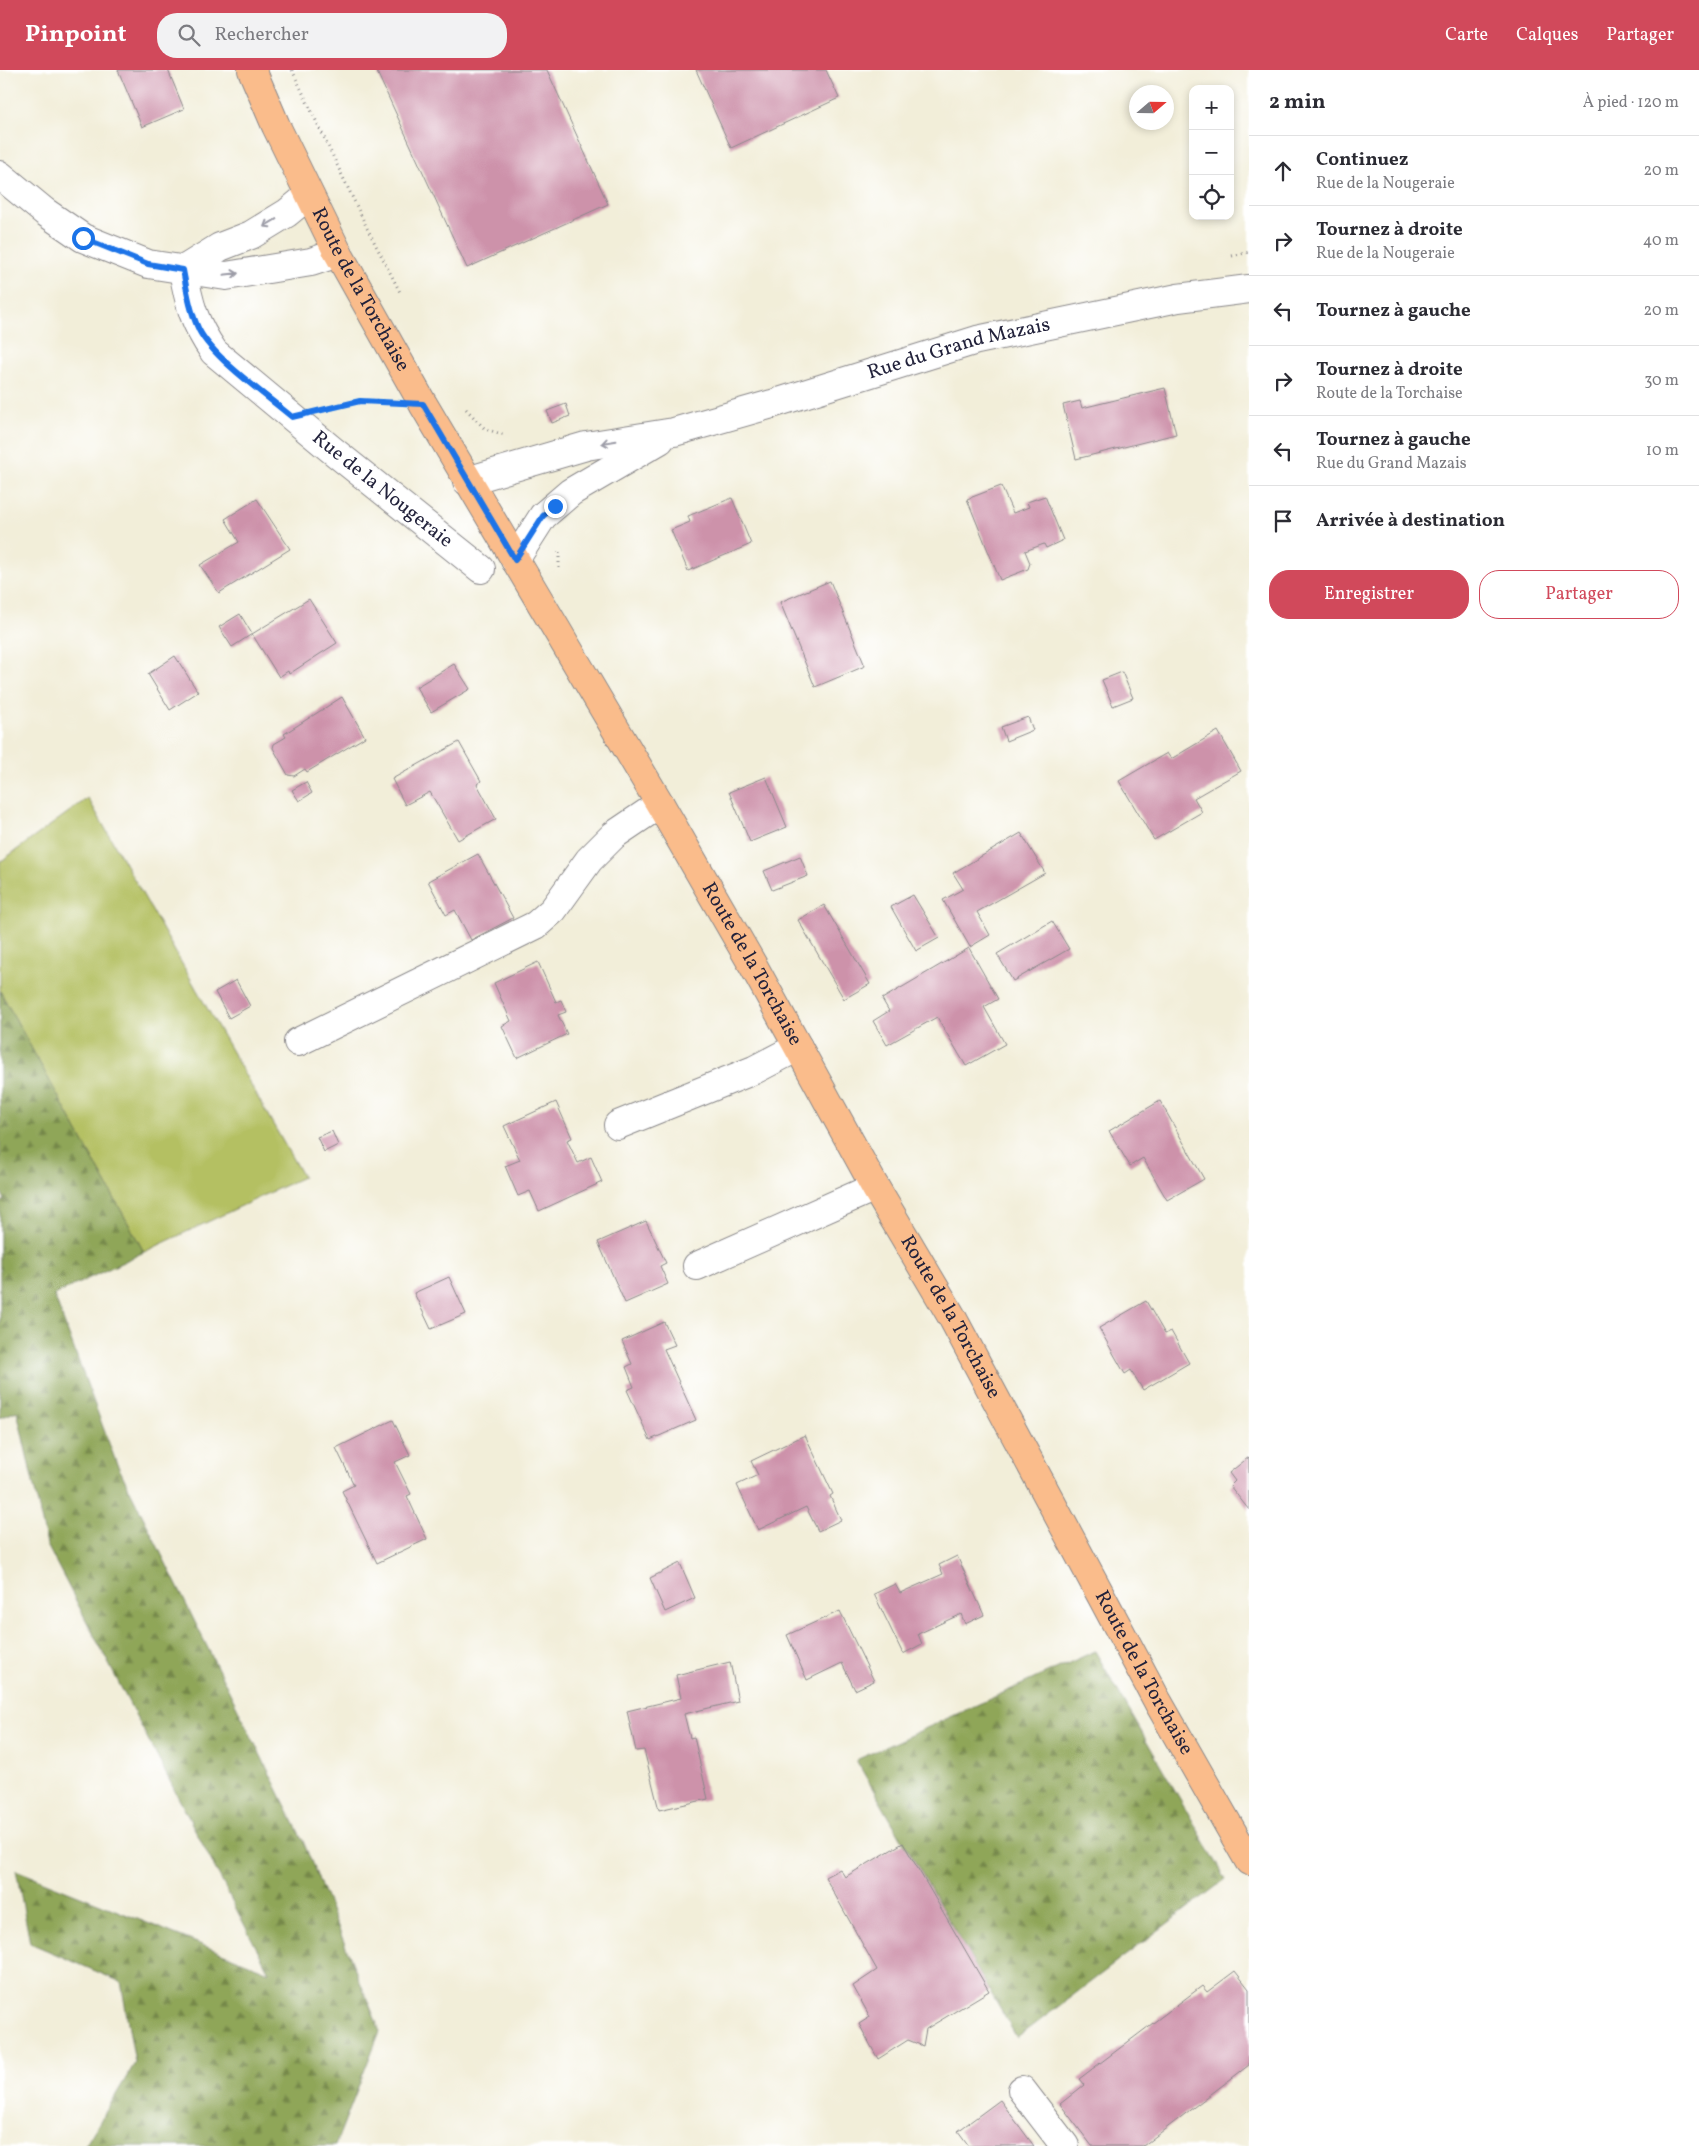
<!DOCTYPE html>
<html lang="fr">
<meta charset="utf-8">
<style>
body{margin:0;font-family:Vollkorn,serif;background:#f2f2f3;color:#2b2b33}
.controls{position:absolute;right:15px;top:15px;display:grid;overflow:hidden;border-radius:10px;box-shadow:0 2px 8px #0003}
.controls button{width:45px;height:45px;display:grid;place-items:center;padding:0;border:0;border-bottom:1px solid #e1e1e2;background:#fff;color:#2b2b33;font:25px sans-serif}
.compass{position:absolute;left:1129px;top:15px;width:45px;height:45px;border-radius:50%;background:#fff;box-shadow:0 2px 8px #0003;rotate:70deg}
.stop{position:absolute;width:15px;height:15px;margin:-11px;border:4px solid #1a73e8;border-radius:50%;background:#fff}
.stop.end{background:#1a73e8;border-color:#fff;box-shadow:0 1px 5px #0008}
.list{margin:0;padding:0;list-style:none}
h2{display:flex;justify-content:space-between;align-items:center;height:65px;margin:0;padding:0 20px;font-size:21px}
h2 small{font-size:16px;font-weight:400;color:#7c7c81}
.list li{display:grid;grid-template-columns:32px 1fr auto;gap:15px;align-items:center;box-sizing:border-box;height:70px;padding:0 20px;border-top:1px solid #e1e1e2}
.list b{display:block;font-size:19px;white-space:nowrap}
.list p{margin:0;font-size:16px;white-space:nowrap;color:#7c7c81}
.list em{font-size:16px;font-style:normal;color:#7c7c81}
.actions{display:flex;gap:10px;padding:15px 20px}
.actions a{flex:1;padding:11px 0;border:1px solid #d1495b;border-radius:20px;text-align:center;font-size:18px;color:#d1495b}
.actions .main{background:#d1495b;color:#fff}
.icon{flex:none;width:28px;height:28px;fill:none;stroke:currentColor;stroke-width:2;stroke-linecap:round;stroke-linejoin:round}
.map{position:relative;flex:none;width:1249px;height:2076px;overflow:hidden}
header{display:flex;align-items:center;gap:30px;box-sizing:border-box;height:70px;padding:0 25px;background:#d1495b;color:#fff}
header strong{font-size:24px}
nav{display:flex;gap:28px;margin-inline-start:auto;font-size:18px}
.search{width:350px;height:45px;background:#f2f2f3;display:flex;align-items:center;gap:12px;box-sizing:border-box;padding:0 18px;border-radius:20px;color:#7c7c81;font-size:19px}
main{display:flex}
aside{flex:1;background:#fff}
.map>svg:first-child{display:block}
.grass{fill:#b4c062;stroke:#6b714e}
.forest{fill:url(#forest-firs);stroke:#58644a}
.building{fill:#cd92aa}
.lines{fill:none;stroke-linecap:round;stroke-linejoin:round}
.minor-casing{stroke:#8a888a;stroke-width:30}
.major-casing{stroke:#8a888a;stroke-width:30}
.path{stroke:#8a888a;stroke-width:3;stroke-dasharray:1 4;stroke-linecap:butt}
.minor{stroke:#fff;stroke-width:28}
.major{stroke:#fabc8b;stroke-width:28}
.oneway{stroke:#9c9ca7}
.route{stroke:#1a73e8;stroke-width:6}
.labels{text-anchor:middle;dominant-baseline:central;stroke-width:4;stroke-linejoin:round;paint-order:stroke}
.street-label{font-size:20px;fill:#22223b;stroke:#fff}
</style>
<header>
<strong>Pinpoint</strong>
<div class="search"><svg class="icon" aria-label="search" viewBox="0 0 24 24"><circle cx="10" cy="10" r="6"/><path d="M15 15l6 6"/></svg>Rechercher</div>
<nav><a>Carte</a><a>Calques</a><a>Partager</a></nav>
</header>
<main>
<div class="map">
<svg width="1249" height="2076" viewBox="0 0 1249 2076">
<defs>
<pattern id="forest-firs" width="22" height="20" patternUnits="userSpaceOnUse" patternTransform="scale(1.25)"><rect width="22" height="20" fill="#8fa658"/><path d="M5 1l3.5 6h-7zM16 11l3.5 6h-7z" fill="#74874a"/></pattern>
</defs>
<rect width="100%" height="100%" fill="#fff"/>
<filter id="ink" filterUnits="userSpaceOnUse"><feTurbulence type="fractalNoise" baseFrequency=".02" numOctaves="2"/><feDisplacementMap in="SourceGraphic" scale="10" xChannelSelector="R" yChannelSelector="G"/><feConvolveMatrix kernelMatrix="1 2 1 2 8 2 1 2 1" color-interpolation-filters="sRGB"/></filter>
<filter id="wash" filterUnits="userSpaceOnUse"><feTurbulence type="fractalNoise" baseFrequency=".0096" numOctaves="4" result="noise"/><feDisplacementMap in="SourceGraphic" scale="20" xChannelSelector="R" yChannelSelector="G"/><feGaussianBlur stdDeviation="1.12" result="paint"/><feColorMatrix in="noise" values="0 0 0 0 0 0 0 0 0 0 0 0 0 0 0 0 0 1.4 0 .05"/><feComposite in="paint" operator="in"/></filter>
<g filter="url(#wash)">
<rect width="100%" height="100%" fill="#f2eed9"/>
<path class="grass" d="M88,728L303,1107L144,1182L0,921V792Z"/>
<path class="forest" d="M0,921L144,1182L54,1225L116,1392L303,1771L380,1961L335,2076H85L135,1993L121,1912L30,1873L16,1800L269,1902L47,1475L17,1341L0,1348V1133L5,1130L0,1120Z
M1095,1581L1226,1809L1017,1968L856,1690Z"/>
<g id="blocks">
<path class="building" d="M118,0H168L184,39L142,57Z
M376,0H547L608,134L467,198Z
M696,0H826L839,28L731,78Z
M1165,318L1176,364L1076,389L1063,335L1080,331L1082,338Z
M566,334L570,346L552,353L547,341Z
M1001,416L1013,443L1029,437L1027,432L1045,426L1063,470L1046,478L1044,474L1025,481L1030,493L1028,499L1000,510L967,429Z
M732,428L751,474L688,501L671,460L690,452L688,446Z
M257,429L290,479L219,523L200,495L239,472L225,449Z
M830,511L865,596L815,617L780,532Z
M309,529L337,573L289,604L288,601L279,607L252,564L232,577L219,557L240,544L252,564Z
M175,586L198,622L170,640L148,604Z
M454,594L470,619L431,642L416,617Z
M1122,602L1133,628L1113,636L1102,610Z
M342,627L365,667L307,702L305,699L294,706L288,705L273,678L274,674L286,667L284,664Z
M1028,647L1033,660L1006,671L1001,657Z
M1218,661L1241,701L1194,728L1202,742L1154,770L1119,711L1167,683L1171,689Z
M459,672L481,711L477,714L496,749L458,770L430,722L405,735L392,709Z
M766,707L787,757L750,772L729,722Z
M306,712L312,723L299,731L292,720Z
M1021,763L1045,803L977,842L990,865L970,877L943,830L963,819L953,803Z
M478,784L513,848L471,870L455,840L446,845L428,811Z
M800,786L808,806L772,820L764,801Z
M913,825L939,868L916,881L891,837Z
M824,835L870,914L844,929L798,850Z
M1052,851L1069,879L1013,911L997,884Z
M969,878L998,929L984,937L1005,974L966,996L937,947L887,975L873,951L889,941L882,929Z
M538,892L556,932L561,930L566,942L558,945L567,964L517,988L502,956L511,951L494,913Z
M236,910L250,936L229,948L215,922Z
M1160,1031L1204,1109L1167,1130L1143,1088L1130,1096L1109,1061Z
M556,1032L572,1068L567,1070L578,1093L591,1087L602,1112L539,1141L530,1121L518,1126L505,1096L520,1090L504,1056Z
M332,1061L338,1075L324,1082L317,1067Z
M646,1151L666,1193L660,1196L668,1214L625,1233L598,1172Z
M449,1207L466,1244L431,1259L414,1223Z
M1146,1231L1165,1264L1171,1261L1189,1293L1143,1320L1131,1300L1125,1304L1099,1258Z
M664,1252L675,1275L664,1279L696,1350L650,1370L627,1320L634,1317L626,1297L632,1294L622,1271Z
M393,1350L410,1385L395,1392L411,1424L407,1426L427,1469L377,1493L342,1421L354,1415L336,1378Z
M805,1365L833,1424L830,1426L841,1450L818,1461L806,1437L758,1460L737,1415L758,1405L751,1391Z
M1249,1387V1440L1230,1416L1235,1411L1229,1403Z
M957,1486L984,1545L965,1554L961,1544L918,1564L922,1574L903,1584L874,1524L895,1514L900,1523L943,1504L939,1495Z
M680,1493L695,1528L665,1542L650,1508Z
M840,1541L874,1611L855,1620L842,1593L807,1610L787,1565Z
M730,1592L738,1631L684,1644L690,1668L694,1667L708,1729L659,1740L644,1680L636,1681L627,1641L681,1628L676,1605Z
M903,1773L989,1921L926,1959L923,1976L908,1970L878,1989L859,1954L870,1947L853,1916L877,1900L825,1807L840,1799L845,1807Z
M1235,1901L1249,1919V1995L1143,2076H1092L1060,2034L1084,2015L1079,2009L1202,1916L1207,1922Z
M1000,2030L1034,2076H969L958,2061Z"/>
</g>
</g>
<g filter="url(#ink)">
<use href="#blocks" fill-opacity="0" stroke="#8a888a" stroke-width="1"/>
<g class="lines">
<defs>
<g id="minor">
<path d="M0,105L45,142L83,168L148,194L226,206L311,192L338,183"/>
<path id="s1" d="M183,200C189,234 194,253 214,282L332,380L481,499"/>
<path d="M183,200L220,177L251,165L287,143L309,125"/>
<path id="s2" d="M467,411L586,376L674,362L772,334L977,270L1178,228L1249,219"/>
<path d="M515,490L543,446L571,422L660,370"/>
<path d="M298,972L536,855L553,840L589,790L614,765L660,734"/>
<path d="M618,1055L754,1000L798,977"/>
<path d="M697,1196L875,1117"/>
<path d="M1022,2020L1065,2076"/>
</g>
<g id="major">
<path id="s3" d="M252,0L276,56L338,183L423,334L660,734L754,897L875,1117L952,1247L1158,1632L1249,1791"/>
</g>
</defs>
<use href="#minor" class="minor-casing"/>
<use href="#major" class="major-casing"/>
<path class="path" d="M292,0L367,158L401,224
M1232,186L1249,182
M332,338L360,331L385,332
M466,339L485,359L505,365
M559,482V499"/>
<use href="#minor" class="minor"/>
<use href="#major" class="major"/>
</g>
<defs><path id="oneway-shaft" d="M-6 0H5M1.5-3L5.5 0L1.5 3" fill="none" stroke-width="1.6" stroke-linecap="round" stroke-linejoin="round" transform="scale(1.25)"/></defs>
<g class="oneway">
<use href="#oneway-shaft" transform="translate(270 153) rotate(149)"/>
<use href="#oneway-shaft" transform="translate(231 204) rotate(-6)"/>
<use href="#oneway-shaft" transform="translate(609 372) rotate(171)"/>
</g>
</g>
<g class="lines" filter="url(#ink)">
<path class="route" d="M83,168L148,194L183,200C187,221 190,241 199,260C214,289 266,325 292,347L360,331L423,334L515,490L543,446L555,436"/>
</g>
<g class="labels">
<g class="street-label">
<text stroke="none"><textPath href="#s3" startOffset="245">Route de la Torchaise</textPath></text>
<text stroke="none"><textPath href="#s2" startOffset="510">Rue du Grand Mazais</textPath></text>
<text stroke="none"><textPath href="#s1" startOffset="306">Rue de la Nougeraie</textPath></text>
<text stroke="none"><textPath href="#s3" startOffset="1025">Route de la Torchaise</textPath></text>
<text stroke="none"><textPath href="#s3" startOffset="1430">Route de la Torchaise</textPath></text>
<text stroke="none"><textPath href="#s3" startOffset="1835">Route de la Torchaise</textPath></text>
</g>
</g>
</svg>
<div class="controls">
<button>+</button>
<button>−</button>
<button><svg class="icon" aria-label="locate" viewBox="0 0 24 24"><circle cx="12" cy="12" r="6"/><path d="M12 2v4M12 18v4M2 12h4M18 12h4"/></svg></button>
</div>
<svg class="compass" viewBox="-18 -18 36 36"><path d="M0-13l5 13h-10z" fill="#e53935"/><path d="M0 13l5-13h-10z" fill="#7c7c81"/></svg>
<div class="stop" style="left:83px;top:168px"></div>
<div class="stop end" style="left:555px;top:436px"></div>
</div>
<aside>
<h2>2 min<small>À pied · 120 m</small></h2>
<ul class="list">
<li><svg class="icon" aria-label="ahead" viewBox="0 0 24 24"><path d="M12 20V5M6 11l6-6 6 6"/></svg><div><b>Continuez</b><p>Rue de la Nougeraie</p></div><em>20 m</em></li>
<li><svg class="icon" aria-label="right" viewBox="0 0 24 24"><path d="M7 20v-9h11M14 6l5 5-5 5"/></svg><div><b>Tournez à droite</b><p>Rue de la Nougeraie</p></div><em>40 m</em></li>
<li><svg class="icon" aria-label="left" viewBox="0 0 24 24"><path d="M17 20v-9H6M10 6l-5 5 5 5"/></svg><div><b>Tournez à gauche</b></div><em>20 m</em></li>
<li><svg class="icon" aria-label="right" viewBox="0 0 24 24"><path d="M7 20v-9h11M14 6l5 5-5 5"/></svg><div><b>Tournez à droite</b><p>Route de la Torchaise</p></div><em>30 m</em></li>
<li><svg class="icon" aria-label="left" viewBox="0 0 24 24"><path d="M17 20v-9H6M10 6l-5 5 5 5"/></svg><div><b>Tournez à gauche</b><p>Rue du Grand Mazais</p></div><em>10 m</em></li>
<li><svg class="icon" aria-label="arrive" viewBox="0 0 24 24"><path d="M6 21V4h12l-3 4 3 4H6"/></svg><div><b>Arrivée à destination</b></div></li>
</ul>
<div class="actions"><a class="main">Enregistrer</a><a>Partager</a></div>
</aside>
</main>
